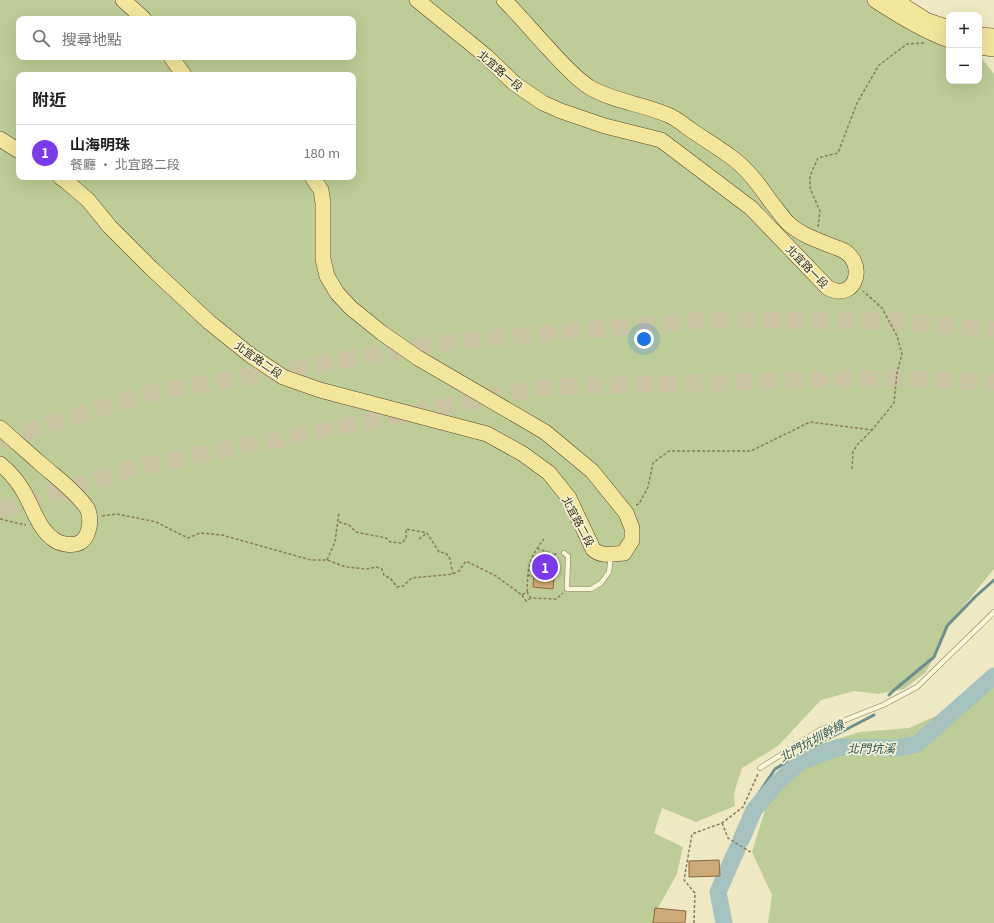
<!DOCTYPE html>
<html lang="zh-TW">
<meta charset="utf-8">
<style>
body{margin:0;font-family:Georgia,"Noto Sans TC",serif;background:#f6f6f6;color:#222}
.controls{position:absolute;right:12px;top:12px;display:grid;overflow:hidden;border-radius:8px;box-shadow:0 4px 16px #0002}
.controls button{width:36px;height:36px;display:grid;place-items:center;padding:0;border:0;border-bottom:1px solid #e0e0e0;background:#fff;color:#222;font:20px sans-serif}
.you{position:absolute;left:644px;top:339px;width:14px;height:14px;margin:-10px;border:3px solid #fff;border-radius:50%;background:#1a73e8;box-shadow:0 0 0 6px #1a73e833}
.badge{display:grid;place-items:center;width:26px;height:26px;border-radius:50%;background:#7c3aed;color:#fff;font-size:13px;font-weight:700}
.pin{position:absolute;translate:-50% -50%;border:2px solid #fff;box-shadow:0 1px 4px #0006}
.list{margin:0;padding:0;list-style:none}
h2{display:flex;justify-content:space-between;align-items:center;height:52px;margin:0;padding:0 16px;font-size:17px}
h2 small{font-size:13px;font-weight:400;color:#767676}
.list li{display:grid;grid-template-columns:26px 1fr auto;gap:12px;align-items:center;box-sizing:border-box;height:56px;padding:0 16px;border-top:1px solid #e0e0e0}
.list b{display:block;font-size:15px;white-space:nowrap}
.list p{margin:0;font-size:13px;white-space:nowrap;color:#767676}
.list em{font-size:13px;font-style:normal;color:#767676}
.icon{flex:none;width:22px;height:22px;fill:none;stroke:currentColor;stroke-width:2;stroke-linecap:round;stroke-linejoin:round}
.map{position:relative;flex:none;width:994px;height:923px;overflow:hidden}
.search{position:absolute;background:#fff;box-shadow:0 4px 16px #0002;left:16px;top:16px;width:340px;height:44px;display:flex;align-items:center;gap:10px;box-sizing:border-box;padding:0 14px;border-radius:8px;color:#767676;font-size:15px}
.panel{position:absolute;background:#fff;box-shadow:0 4px 16px #0002;left:16px;top:72px;width:340px;height:108px;border-radius:8px}
.map>svg:first-child{display:block}
.green{fill:#becd97;fill-rule:evenodd}
.lines{fill:none;stroke-linecap:round;stroke-linejoin:round}
.stream{stroke:#6c908d;stroke-width:3}
.river{stroke:#a5c2be;stroke-width:17}
.building{fill:#ceaa79;stroke:#89693f}
.motorway-tunnel{stroke:#cbc4a2;stroke-width:17;stroke-dasharray:17 8;stroke-linecap:butt}
.service-casing{stroke:#8a7b5a;stroke-width:5.5}
.primary-casing{stroke:#57482e;stroke-width:16}
.path{stroke:#8a7b5a;stroke-width:1.5;stroke-dasharray:3 2;stroke-linecap:butt}
.service{stroke:#f9f5d7;stroke-width:4.5}
.primary{stroke:#f3e69b;stroke-width:15}
.labels{text-anchor:middle;dominant-baseline:central;stroke-width:3.5;stroke-linejoin:round;paint-order:stroke}
.street-label{font-size:11px;fill:#39301e;stroke:#f6f2d3}
.water-label{font-size:12px;font-style:italic;fill:#2d5559;stroke:#f6f2d3}
</style>
<div class="map">
<svg width="994" height="923" viewBox="0 0 994 923">
<rect width="100%" height="100%" fill="#efe9c3"/>
<path class="green" d="M0,0H869L914,31L949,49V81H979L980,56L994,74V569L952,620L937,653L925,673L904,689L878,694L854,691L821,700L778,746L742,768L734,793L735,806L696,822L662,808L654,833L683,847L677,874L653,917L657,923H0ZM19,19H353V57H19ZM19,75H353V177H19Z
M994,672V923H768L772,895L752,852L765,810L787,763L816,746L860,732L909,728L945,712Z"/>
<g class="lines">
<path class="stream" d="M889,695L893,691L934,657L947,626L975,597L994,580
M754,810L759,793L775,769L814,746L874,715"/>
<path class="river" d="M741,840L754,810L776,784L800,762L839,747L898,748L917,744L994,676
M724,923L718,892L737,849"/>
</g>
<path class="building" d="M542,559H548L547,576H554L553,589L533,587L534,575H541Z
M548,559L555,560L554,576H547Z
M719,860L720,876L689,877V861Z
M655,908L686,911L685,923H653Z"/>
<g class="lines">
<path class="motorway-tunnel" d="M0,440L146,394L448,342L702,320L896,321L994,330
M0,510L133,468L543,387L890,378L994,382"/>
<defs>
<path id="service" d="M564,553L568,556L567,589H591L601,583L609,572L611,556
M760,768L820,730L883,705L917,687L994,612"/>
<path id="primary" d="M123,0L144,19
M417,0L486,56L515,84L543,103L561,111L605,126L661,140L751,208L828,288C857,303 868,260 840,249C822,242 802,236 788,223C782,217 777,209 771,202C760,186 747,168 731,157C718,147 704,139 691,130C684,125 676,118 668,115C643,104 612,101 589,87C574,77 561,62 549,49C534,33 520,16 504,0
M875,0C899,16 922,30 949,40
M895,0L926,20L949,28
M979,35L994,36
M979,47L994,49
M171,57L184,75
M0,139L19,151
M60,177L67,182L88,200L110,227L151,268L209,322L250,355L283,377L320,390L487,434L523,454L549,473L569,498L593,549C601,557 612,554 624,553L632,540V528L626,513L592,471L545,432L418,358L382,333L351,308L337,293L327,276L323,259V203L321,190L312,177
M0,428C14,440 27,452 41,464C57,478 75,491 87,508C92,517 90,536 81,542C73,547 58,544 52,538C39,528 33,509 25,494C19,483 10,472 0,464"/>
</defs>
<use href="#service" class="service-casing"/>
<use href="#primary" class="primary-casing"/>
<path class="path" d="M818,227L820,211L810,188V176L818,158L838,153L857,103L879,65L907,44L925,43
M852,469L853,452L857,445L872,430L894,403L897,373L902,354L897,336L882,308L863,291
M636,505L639,504L648,487L653,463L669,451H751L810,422L872,430
M102,516L117,514L156,522L188,538L200,533L222,535L311,560H327L346,567L367,569L376,567L382,569L384,575L391,579L397,587L403,586L412,578L453,574L459,571L466,561L496,576L522,595L527,592L531,598L556,599L563,593
M0,519L26,525
M339,522L349,525L356,532L386,538L390,542L402,543L406,538V529L427,533L439,552L446,553L450,559L453,574
M419,539L427,533
M537,548L554,555
M543,559V558H555
M327,560L335,542L339,512
M555,570V558L554,555L557,553
M527,575L534,576
M527,592C528,567 528,559 544,539
M522,595L526,601L531,598
M722,823L728,838L752,853
M694,923L695,893L684,880L692,834L722,823L743,807L758,774"/>
<use href="#service" class="service"/>
<use href="#primary" class="primary"/>
</g>
<g class="labels">
<g class="street-label">
<text transform="translate(501 70) rotate(41)">北宜路一段</text>
<text transform="translate(808 266) rotate(46)">北宜路一段</text>
<text transform="translate(259 359) rotate(35)">北宜路二段</text>
<text transform="translate(579 521) rotate(62)">北宜路二段</text>
</g>
<g class="water-label">
<text transform="translate(811 740) rotate(-29)">北門坑圳幹線</text>
<text x="871" y="747">北門坑溪</text>
</g>
</g>
</svg>
<div class="controls">
<button>+</button>
<button>−</button>
</div>
<div class="you"></div>
<div class="pin badge" style="left:545px;top:567px">1</div>
<div class="search"><svg class="icon" aria-label="search" viewBox="0 0 24 24"><circle cx="10" cy="10" r="6"/><path d="M15 15l6 6"/></svg>搜尋地點</div>
<section class="panel">
<h2>附近<small></small></h2>
<ul class="list">
<li><span class="badge">1</span><div><b>山海明珠</b><p>餐廳 · 北宜路二段</p></div><em>180 m</em></li>
</ul>
</section>
</div>
